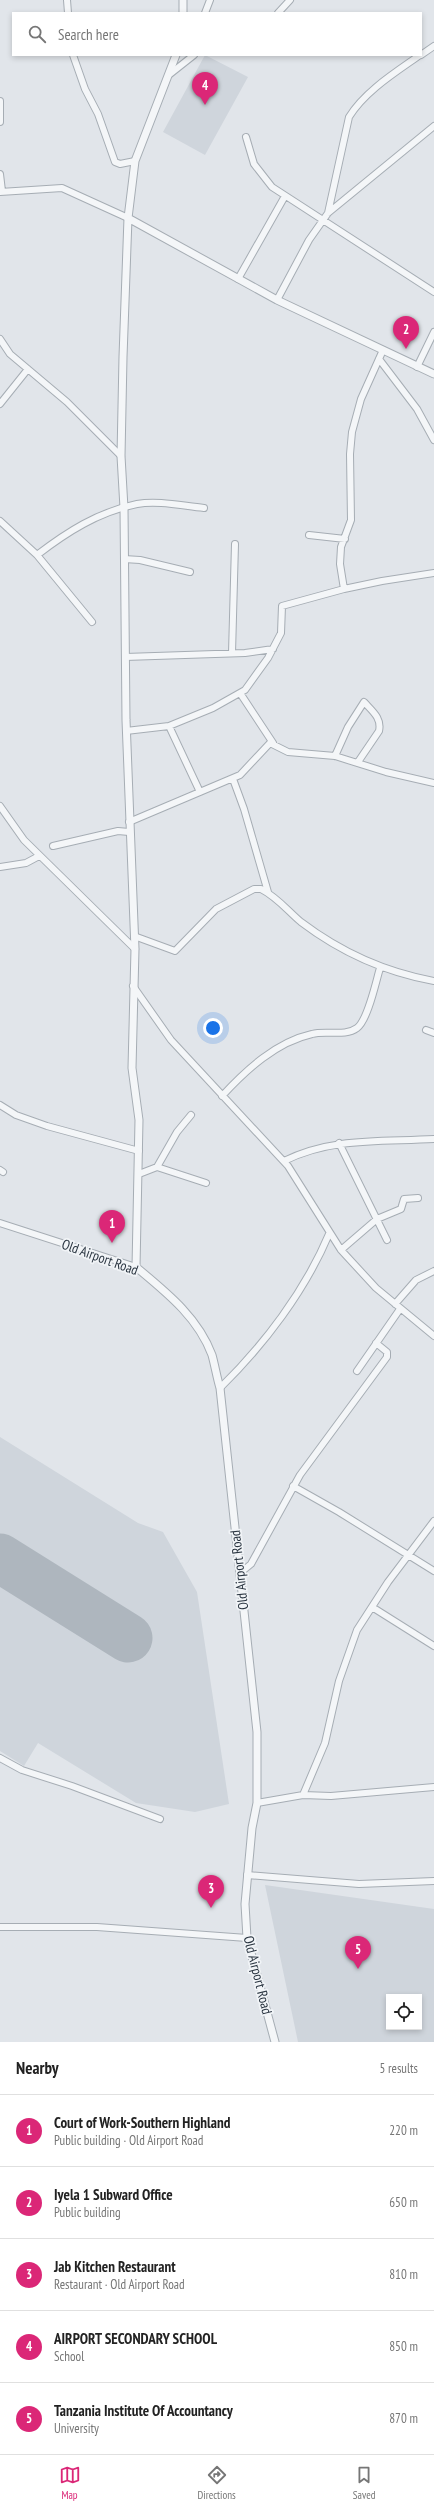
<!DOCTYPE html>
<meta charset="utf-8">
<style>
body{margin:0;font-family:"PT Sans Narrow",sans-serif;background:#f6f6f6;color:#222}
.controls{position:absolute;right:12px;bottom:12px;display:grid;overflow:hidden;border-radius:0px;box-shadow:0 2px 6px #0003}
.controls button{width:36px;height:36px;display:grid;place-items:center;padding:0;border:0;border-bottom:1px solid #e0e0e0;background:#fff;color:#222;font:20px sans-serif}
.you{position:absolute;left:213px;top:1028px;width:14px;height:14px;margin:-10px;border:3px solid #fff;border-radius:50%;background:#1a73e8;box-shadow:0 0 0 6px #1a73e833}
.badge{display:grid;place-items:center;width:26px;height:26px;border-radius:50%;background:#db2777;color:#fff;font-size:13px;font-weight:700}
.pin{position:absolute;translate:-50% -33px;filter:drop-shadow(0 1px 2px #0008)}
.pin::after{content:'';position:absolute;top:21px;width:14px;height:12px;background:inherit;clip-path:polygon(0 0,100% 0,50% 100%)}
.list{margin:0;padding:0;list-style:none}
h2{display:flex;justify-content:space-between;align-items:center;height:52px;margin:0;padding:0 16px;font-size:17px}
h2 small{font-size:13px;font-weight:400;color:#767676}
.list li{display:grid;grid-template-columns:26px 1fr auto;gap:12px;align-items:center;box-sizing:border-box;height:72px;padding:0 16px;border-top:1px solid #e0e0e0}
.list b{display:block;font-size:15px;white-space:nowrap}
.list p{margin:0;font-size:13px;white-space:nowrap;color:#767676}
.list em{font-size:13px;font-style:normal;color:#767676}
.icon{flex:none;width:22px;height:22px;fill:none;stroke:currentColor;stroke-width:2;stroke-linecap:round;stroke-linejoin:round}
.map{position:relative;flex:none;width:434px;height:2042px;overflow:hidden}
.search{position:absolute;background:#fff;box-shadow:0 2px 6px #0003;left:12px;right:12px;top:12px;height:44px;display:flex;align-items:center;gap:10px;box-sizing:border-box;padding:0 14px;border-radius:0px;color:#767676;font-size:15px}
.sheet{height:412px;background:#fff}
nav{display:flex;justify-content:space-around;align-items:center;box-sizing:border-box;height:56px;border-top:1px solid #e0e0e0;background:#fff;font-size:11px;color:#767676}
nav a{display:grid;justify-items:center;gap:2px}
nav .on{color:#db2777}
.map>svg:first-child{display:block}
.built{fill:#cfd5dc;fill-rule:evenodd}
.lines{fill:none;stroke-linecap:round;stroke-linejoin:round}
.runway{stroke:#aeb6be;stroke-width:49}
.minor-casing{stroke:#a6adb4;stroke-width:8}
.tertiary-casing{stroke:#a6adb4;stroke-width:9}
.minor{stroke:#f4f6f8;stroke-width:6}
.tertiary{stroke:#f4f6f8;stroke-width:7}
.labels{text-anchor:middle;dominant-baseline:central;stroke-width:3.5;stroke-linejoin:round;paint-order:stroke}
.street-label{font-size:14px;fill:#2a3541;stroke:#f1f4f7}
</style>
<div class="map">
<svg width="434" height="2042" viewBox="0 0 434 2042">
<rect width="100%" height="100%" fill="#e1e5ea"/>
<path class="built" d="M205,55L248,77L205,155L163,132Z
M0,1437L138,1523L163,1532L197,1592L229,1804L195,1812L136,1803L38,1743L24,1766L0,1751Z
M265,1885L434,1909V2042H298ZM389,1997H419V2027H389Z"/>
<g class="lines">
<path class="runway" d="M0,1558L128,1638"/>
<defs>
<path id="minor" d="M67,0L68,13
M205,13L210,0
M278,13L290,0
M73,55L85,89L98,114L115,162L120,164L135,161
M421,55L434,46
M170,74L194,55
M0,101V122
M246,137L254,164L272,187L434,292
M0,174L2,191
M0,192L62,188L128,218
M328,213L349,117C365,91 396,72 420,55
M238,279L285,196
M277,300L309,240L328,213L434,126
M0,339L10,354L67,402L121,456
M379,359L417,409L434,440
M417,367L434,332
M0,404L28,369
M0,521L37,555C67,532 98,512 137,504C158,500 183,506 204,508
M309,535L345,539
M37,555L92,622
M124,559L140,560L190,572
M344,589L382,581L434,573
M232,653L235,544
M125,657L245,653L273,649
M240,693L273,743
M169,726L200,792
M126,731L169,726L213,708L245,690L268,658L281,633L282,606L344,589L340,564L341,547L351,520L350,454L352,432L361,399L383,350
M335,756L348,727L364,702C372,711 382,718 379,731L358,762
M233,779L244,809L268,892
M0,806L24,840L135,949
M129,822L240,775L270,743L288,752L335,756L386,772L434,783
M53,846L118,831L129,832
M0,867L26,863L39,856
M134,936L175,951L216,909L254,889H261C277,897 288,911 301,922C342,953 384,972 434,981
M133,986L171,1040L288,1166L341,1250L376,1288L434,1336
M426,1030L434,1033
M222,1096C246,1070 276,1042 312,1034C326,1030 345,1037 357,1028C368,1020 376,981 380,968
M0,1105L16,1115L47,1126L139,1151
M339,1143L387,1240
M284,1161C332,1137 382,1142 434,1139
M157,1167L177,1132L191,1115
M0,1170L3,1172
M139,1174L157,1167L206,1183
M0,1223L136,1267
M341,1250L377,1219L401,1209L404,1199L418,1198
M395,1304L416,1280L434,1271
M357,1371L400,1309
M220,1388C264,1345 305,1291 329,1234
M293,1486L339,1512L434,1571
M240,1573L251,1564L300,1475L387,1357V1352L376,1343
M372,1607L434,1646
M0,1758L22,1770L72,1786L160,1819
M303,1795L325,1743L339,1681L357,1630L388,1582L434,1521
M257,1803L303,1795L331,1796L434,1787
M247,1875L359,1884L434,1881
M0,1927H97L247,1938"/>
<path id="tertiary" d="M183,13V0
M176,55L135,161L128,218L123,357L121,456L124,508L126,720L135,949L132,1068L139,1120L136,1267C166,1292 198,1317 212,1355C215,1366 217,1378 220,1388L257,1732V1803L252,1828L245,1904L247,1938L275,2042
M128,218L277,300L434,374"/>
</defs>
<use href="#minor" class="minor-casing"/>
<use href="#tertiary" class="tertiary-casing"/>
<use href="#minor" class="minor"/>
<use href="#tertiary" class="tertiary"/>
</g>
<g class="labels">
<g class="street-label">
<text transform="translate(100 1257) rotate(20)">Old Airport Road</text>
<text transform="translate(239 1570) rotate(-96)">Old Airport Road</text>
<text transform="translate(258 1975) rotate(76)">Old Airport Road</text>
</g>
</g>
</svg>
<div class="controls">
<button><svg class="icon" aria-label="locate" viewBox="0 0 24 24"><circle cx="12" cy="12" r="6"/><path d="M12 2v4M12 18v4M2 12h4M18 12h4"/></svg></button>
</div>
<div class="you"></div>
<div class="pin badge" style="left:112px;top:1243px">1</div>
<div class="pin badge" style="left:406px;top:349px">2</div>
<div class="pin badge" style="left:211px;top:1908px">3</div>
<div class="pin badge" style="left:205px;top:105px">4</div>
<div class="pin badge" style="left:358px;top:1969px">5</div>
<div class="search"><svg class="icon" aria-label="search" viewBox="0 0 24 24"><circle cx="10" cy="10" r="6"/><path d="M15 15l6 6"/></svg>Search here</div>
</div>
<section class="sheet">
<h2>Nearby<small>5 results</small></h2>
<ul class="list">
<li><span class="badge">1</span><div><b>Court of Work-Southern Highland</b><p>Public building · Old Airport Road</p></div><em>220 m</em></li>
<li><span class="badge">2</span><div><b>Iyela 1 Subward Office</b><p>Public building</p></div><em>650 m</em></li>
<li><span class="badge">3</span><div><b>Jab Kitchen Restaurant</b><p>Restaurant · Old Airport Road</p></div><em>810 m</em></li>
<li><span class="badge">4</span><div><b>AIRPORT SECONDARY SCHOOL</b><p>School</p></div><em>850 m</em></li>
<li><span class="badge">5</span><div><b>Tanzania Institute Of Accountancy</b><p>University</p></div><em>870 m</em></li>
</ul>
</section>
<nav>
<a class="on"><svg class="icon" aria-label="map" viewBox="0 0 24 24"><path d="M3 6l6-2 6 2 6-2v14l-6 2-6-2-6 2zM9 4v14M15 6v14"/></svg>Map</a>
<a><svg class="icon" aria-label="directions" viewBox="0 0 24 24"><path d="M12 3l9 9-9 9-9-9zM9 14v-3h6M13 9l2 2-2 2"/></svg>Directions</a>
<a><svg class="icon" aria-label="saved" viewBox="0 0 24 24"><path d="M7 4h10v16l-5-4-5 4z"/></svg>Saved</a>
</nav>
